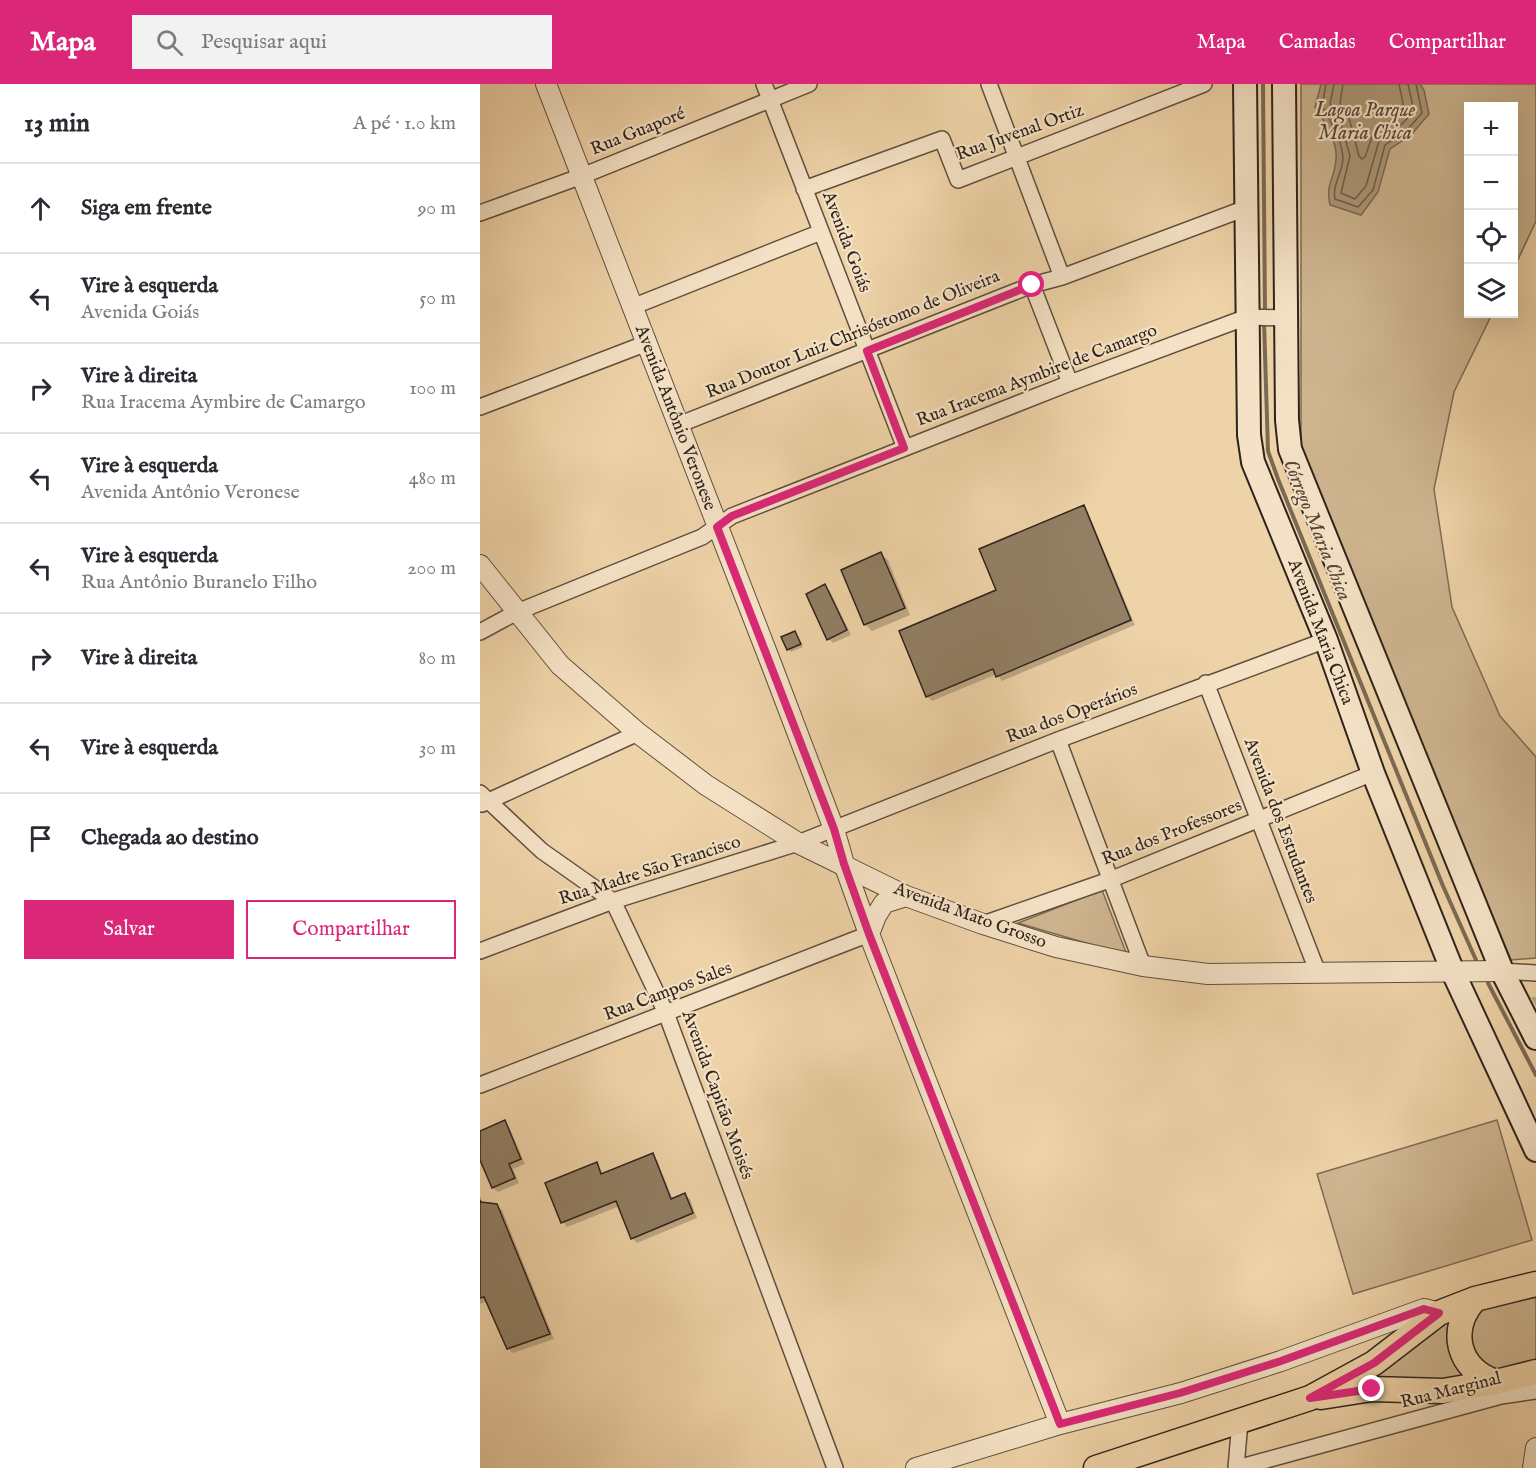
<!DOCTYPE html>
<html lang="pt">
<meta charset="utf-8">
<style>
body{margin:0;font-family:"IM FELL English",serif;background:#f2f2f3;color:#2b2b33}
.controls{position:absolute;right:18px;top:18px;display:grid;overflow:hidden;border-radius:0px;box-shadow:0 6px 24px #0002}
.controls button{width:54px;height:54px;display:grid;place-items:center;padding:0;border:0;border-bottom:2px solid #e1e1e2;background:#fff;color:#2b2b33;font:30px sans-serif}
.stop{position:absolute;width:18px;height:18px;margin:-14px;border:4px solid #db2777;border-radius:50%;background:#fff}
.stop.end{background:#db2777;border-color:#fff;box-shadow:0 2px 6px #0008}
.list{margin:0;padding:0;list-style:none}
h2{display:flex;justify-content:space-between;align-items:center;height:78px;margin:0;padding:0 24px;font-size:26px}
h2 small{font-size:20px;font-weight:400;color:#7c7c81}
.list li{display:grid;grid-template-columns:39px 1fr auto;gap:18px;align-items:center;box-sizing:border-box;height:90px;padding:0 24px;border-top:2px solid #e1e1e2}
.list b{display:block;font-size:22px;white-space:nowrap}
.list p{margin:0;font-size:20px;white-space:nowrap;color:#7c7c81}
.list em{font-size:20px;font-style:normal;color:#7c7c81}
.actions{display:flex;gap:12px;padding:18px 24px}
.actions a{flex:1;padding:14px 0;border:2px solid #db2777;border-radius:0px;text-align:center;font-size:21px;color:#db2777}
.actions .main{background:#db2777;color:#fff}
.icon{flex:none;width:33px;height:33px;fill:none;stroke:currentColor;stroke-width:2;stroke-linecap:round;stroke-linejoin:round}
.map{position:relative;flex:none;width:1056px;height:1384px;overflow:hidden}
header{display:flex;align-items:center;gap:36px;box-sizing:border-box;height:84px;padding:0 30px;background:#db2777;color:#fff}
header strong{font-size:28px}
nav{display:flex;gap:33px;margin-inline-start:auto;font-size:21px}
.search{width:420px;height:54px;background:#f2f2f3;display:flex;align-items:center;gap:15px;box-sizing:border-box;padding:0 21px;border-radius:0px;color:#7c7c81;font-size:22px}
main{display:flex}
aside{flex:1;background:#fff}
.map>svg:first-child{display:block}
.green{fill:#ceb590;stroke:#7e6c56;stroke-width:1.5}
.water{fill:#ad9878;stroke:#7a6a53;stroke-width:1.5}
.shadow{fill:#0003}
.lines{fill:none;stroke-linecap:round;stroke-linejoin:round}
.shore{stroke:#6d5e4a;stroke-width:1.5}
.stream{stroke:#7a6a53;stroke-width:4}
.building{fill:#927f64;stroke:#2d241b;stroke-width:1.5}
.minor-casing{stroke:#5e503e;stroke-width:18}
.tertiary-casing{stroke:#5e503e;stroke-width:22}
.secondary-casing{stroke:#2d241b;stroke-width:26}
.primary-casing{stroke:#2d241b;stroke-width:27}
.minor{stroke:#f5e2c6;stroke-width:15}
.tertiary{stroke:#f5e2c6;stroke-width:20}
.secondary{stroke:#f5e2c6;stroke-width:22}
.primary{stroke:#efd3a8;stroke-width:24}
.route{stroke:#db2777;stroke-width:8}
.labels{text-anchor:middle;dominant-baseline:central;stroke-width:4.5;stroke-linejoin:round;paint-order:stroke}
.street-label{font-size:18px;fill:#2d241b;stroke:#f5e2c6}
.water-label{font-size:20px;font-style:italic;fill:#534737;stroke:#f5e2c6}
</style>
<header>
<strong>Mapa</strong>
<div class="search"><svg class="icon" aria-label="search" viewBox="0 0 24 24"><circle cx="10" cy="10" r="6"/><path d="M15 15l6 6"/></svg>Pesquisar aqui</div>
<nav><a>Mapa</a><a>Camadas</a><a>Compartilhar</a></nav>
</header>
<main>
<aside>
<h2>13 min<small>A pé · 1.0 km</small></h2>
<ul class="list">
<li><svg class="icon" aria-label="ahead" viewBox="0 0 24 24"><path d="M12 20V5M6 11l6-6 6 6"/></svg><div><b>Siga em frente</b></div><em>90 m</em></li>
<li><svg class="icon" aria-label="left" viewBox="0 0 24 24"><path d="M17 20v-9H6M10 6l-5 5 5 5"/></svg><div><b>Vire à esquerda</b><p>Avenida Goiás</p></div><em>50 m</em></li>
<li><svg class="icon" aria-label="right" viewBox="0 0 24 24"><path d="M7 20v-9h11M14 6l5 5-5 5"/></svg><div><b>Vire à direita</b><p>Rua Iracema Aymbire de Camargo</p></div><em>100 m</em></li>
<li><svg class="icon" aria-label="left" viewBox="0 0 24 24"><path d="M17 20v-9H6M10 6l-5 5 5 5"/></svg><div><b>Vire à esquerda</b><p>Avenida Antônio Veronese</p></div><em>480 m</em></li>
<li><svg class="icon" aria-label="left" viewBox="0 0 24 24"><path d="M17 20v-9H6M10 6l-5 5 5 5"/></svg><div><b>Vire à esquerda</b><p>Rua Antônio Buranelo Filho</p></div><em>200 m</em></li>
<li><svg class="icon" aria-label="right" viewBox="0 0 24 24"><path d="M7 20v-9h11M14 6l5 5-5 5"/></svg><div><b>Vire à direita</b></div><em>80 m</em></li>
<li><svg class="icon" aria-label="left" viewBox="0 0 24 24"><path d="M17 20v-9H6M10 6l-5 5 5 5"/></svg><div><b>Vire à esquerda</b></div><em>30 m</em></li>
<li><svg class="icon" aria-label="arrive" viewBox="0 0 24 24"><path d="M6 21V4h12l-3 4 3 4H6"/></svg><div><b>Chegada ao destino</b></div></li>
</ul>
<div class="actions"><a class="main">Salvar</a><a>Compartilhar</a></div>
</aside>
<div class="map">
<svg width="1056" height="1384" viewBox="0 0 1056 1384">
<rect width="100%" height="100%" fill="#efd3a8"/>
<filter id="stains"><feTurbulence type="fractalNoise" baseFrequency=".00333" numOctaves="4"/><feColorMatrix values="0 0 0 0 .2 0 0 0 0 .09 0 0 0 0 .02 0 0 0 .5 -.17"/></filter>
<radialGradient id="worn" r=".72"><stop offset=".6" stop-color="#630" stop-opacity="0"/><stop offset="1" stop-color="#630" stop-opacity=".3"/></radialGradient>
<path class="green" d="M821,0H1056V137L1034,184V22H988V230H1012L974,308L954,405L972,523L1020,632L1056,673V874L1031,876L950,687L821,363Z
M622,806L647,871L538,839Z
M1017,1036L1052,1156L873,1210L837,1090Z
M1056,1210V1275L1021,1285H1014L995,1274L987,1248L1001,1225Z
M971,1231C961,1261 971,1273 991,1295L876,1300Z"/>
<path class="water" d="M841,0H940L944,6L949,30L931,51L910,65L898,108L881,131L850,121C845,99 855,95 856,75C858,59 844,36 835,23Z"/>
<path class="shadow" d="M604,423L608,428L655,541L522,597L517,590L452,617L447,612L421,548L518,507Z
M401,470L408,476L430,531L392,547L385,540Z
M345,502L350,507L371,551L353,559L349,555Z
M315,549L323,563L311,568L308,565Z
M1051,913H1056V922Z
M24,1038L29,1043L45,1080L33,1085L39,1099L18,1108L13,1104L0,1072V1048Z
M172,1071L177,1076L193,1116L205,1111L210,1115L217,1134L157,1159L152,1154L140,1122L87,1143L83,1138L117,1080L124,1090Z
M0,1112L3,1120L16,1121L22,1126L74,1255L33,1269L28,1265L8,1217L0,1220Z"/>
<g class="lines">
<path class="shore" d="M846,0L842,22C850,36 862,56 863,74C863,88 852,100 855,115L878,123L893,106L905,61L927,46L942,29L936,0
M854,0L850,20L860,37L870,72L861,109L875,115L886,102L899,57L922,40L934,27L928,0
M863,0L860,19L869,34L879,72L882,75L885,73L893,50L916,33L924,24L919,0"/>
<path class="stream" d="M783,0L785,229
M784,237L788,367L798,395L963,802L996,876
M1008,899L1056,991"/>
</g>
<path class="building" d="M604,421L651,536L516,593L513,585L446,613L419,547L516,506L499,465Z
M401,468L425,524L384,541L361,486Z
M345,500L367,546L347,556L326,510Z
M315,547L321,560L307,566L301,553Z
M25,1036L41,1075L29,1080L35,1094L12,1104L0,1076V1047Z
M173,1069L191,1115L205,1109L213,1129L151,1155L136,1117L81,1139L65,1099L117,1078L121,1090Z
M0,1116L1,1118L17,1120L70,1250L27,1265L4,1213L0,1214Z"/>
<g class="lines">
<defs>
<path id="minor" d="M284,0L425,364
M509,0L582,193
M324,105L462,55L478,96L724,0
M0,129L102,92L329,0
M552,201L590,299
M152,223L341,148
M0,323L167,259
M198,341L552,201L582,193L766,124
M0,548L37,528L222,453L252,432L590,299L767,233L806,234
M726,599L838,889
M578,656L663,882
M0,709L62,767L133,817L186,929L355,1384
M2,720L158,649
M503,840L632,795L893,689
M0,867L133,817L318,759L578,656L846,556
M1022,887L1056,889
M0,1001L389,850
M756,1384L760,1337
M757,1384L1021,1312L1056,1307"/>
<path id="tertiary" d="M66,0L292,582L354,745L364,780L389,850L580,1340
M0,481L80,581L158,649L226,701L318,759L426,812L503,840L576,863L663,882L728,890L1022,887
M389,850L396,832L404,819L426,812
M436,1384L580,1340L701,1309L801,1277L944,1225L959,1229
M1053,1384L1056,1364"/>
<path id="secondary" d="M765,0L769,351L773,378L846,556L893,689L973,888L1056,1066
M804,0L807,336L810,365L1022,887L1056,954"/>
<path id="primary" d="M995,1215C968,1245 977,1285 1016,1298
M841,1313L892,1305L963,1307L1016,1298L1056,1288
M616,1384L830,1314L894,1279L959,1229L995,1215L1056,1200"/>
</defs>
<use href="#minor" class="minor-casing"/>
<use href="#tertiary" class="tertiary-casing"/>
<use href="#secondary" class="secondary-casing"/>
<use href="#primary" class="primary-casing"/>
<use href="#minor" class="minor"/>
<use href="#tertiary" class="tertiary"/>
<use href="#secondary" class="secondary"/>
<use href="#primary" class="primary"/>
</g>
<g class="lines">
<path class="route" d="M552,201L387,267L424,364L252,432L237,443L354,745L364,780L389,850L580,1340L700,1309L801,1277L944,1225L959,1229L894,1279L830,1314L892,1305"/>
</g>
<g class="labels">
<g class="street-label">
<text transform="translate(158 48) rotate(-22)">Rua Guaporé</text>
<text transform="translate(540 49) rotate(-20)">Rua Juvenal Ortiz</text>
<text transform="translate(366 158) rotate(69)">Avenida Goiás</text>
<text transform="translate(373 251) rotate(-22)">Rua Doutor Luiz Chrisóstomo de Oliveira</text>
<text transform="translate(557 292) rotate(-21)">Rua Iracema Aymbire de Camargo</text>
<text transform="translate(195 334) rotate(69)">Avenida Antônio Veronese</text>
<text transform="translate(840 548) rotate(69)">Avenida Maria Chica</text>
<text transform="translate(592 630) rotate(-21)">Rua dos Operários</text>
<text transform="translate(800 737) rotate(69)">Avenida dos Estudantes</text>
<text transform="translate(692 749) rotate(-22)">Rua dos Professores</text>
<text transform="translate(170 787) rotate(-18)">Rua Madre São Francisco</text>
<text transform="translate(490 832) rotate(20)">Avenida Mato Grosso</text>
<text transform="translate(188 908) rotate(-21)">Rua Campos Sales</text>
<text transform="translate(237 1011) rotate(70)">Avenida Capitão Moisés</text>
<text transform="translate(971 1307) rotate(-14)">Rua Marginal</text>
</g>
<g class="water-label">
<text x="885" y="26">Lagoa Parque<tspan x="885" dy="23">Maria Chica</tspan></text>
<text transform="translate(837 446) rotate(68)">Córrego Maria Chica</text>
</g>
</g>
<rect width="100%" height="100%" filter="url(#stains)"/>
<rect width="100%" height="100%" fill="url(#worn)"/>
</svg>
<div class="controls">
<button>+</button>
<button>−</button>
<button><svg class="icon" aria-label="locate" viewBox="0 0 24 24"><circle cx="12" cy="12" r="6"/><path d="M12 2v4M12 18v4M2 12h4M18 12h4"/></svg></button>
<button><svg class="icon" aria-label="layers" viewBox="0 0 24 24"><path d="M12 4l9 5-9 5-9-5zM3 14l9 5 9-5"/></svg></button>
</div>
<div class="stop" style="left:552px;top:201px"></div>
<div class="stop end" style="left:892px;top:1305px"></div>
</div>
</main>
